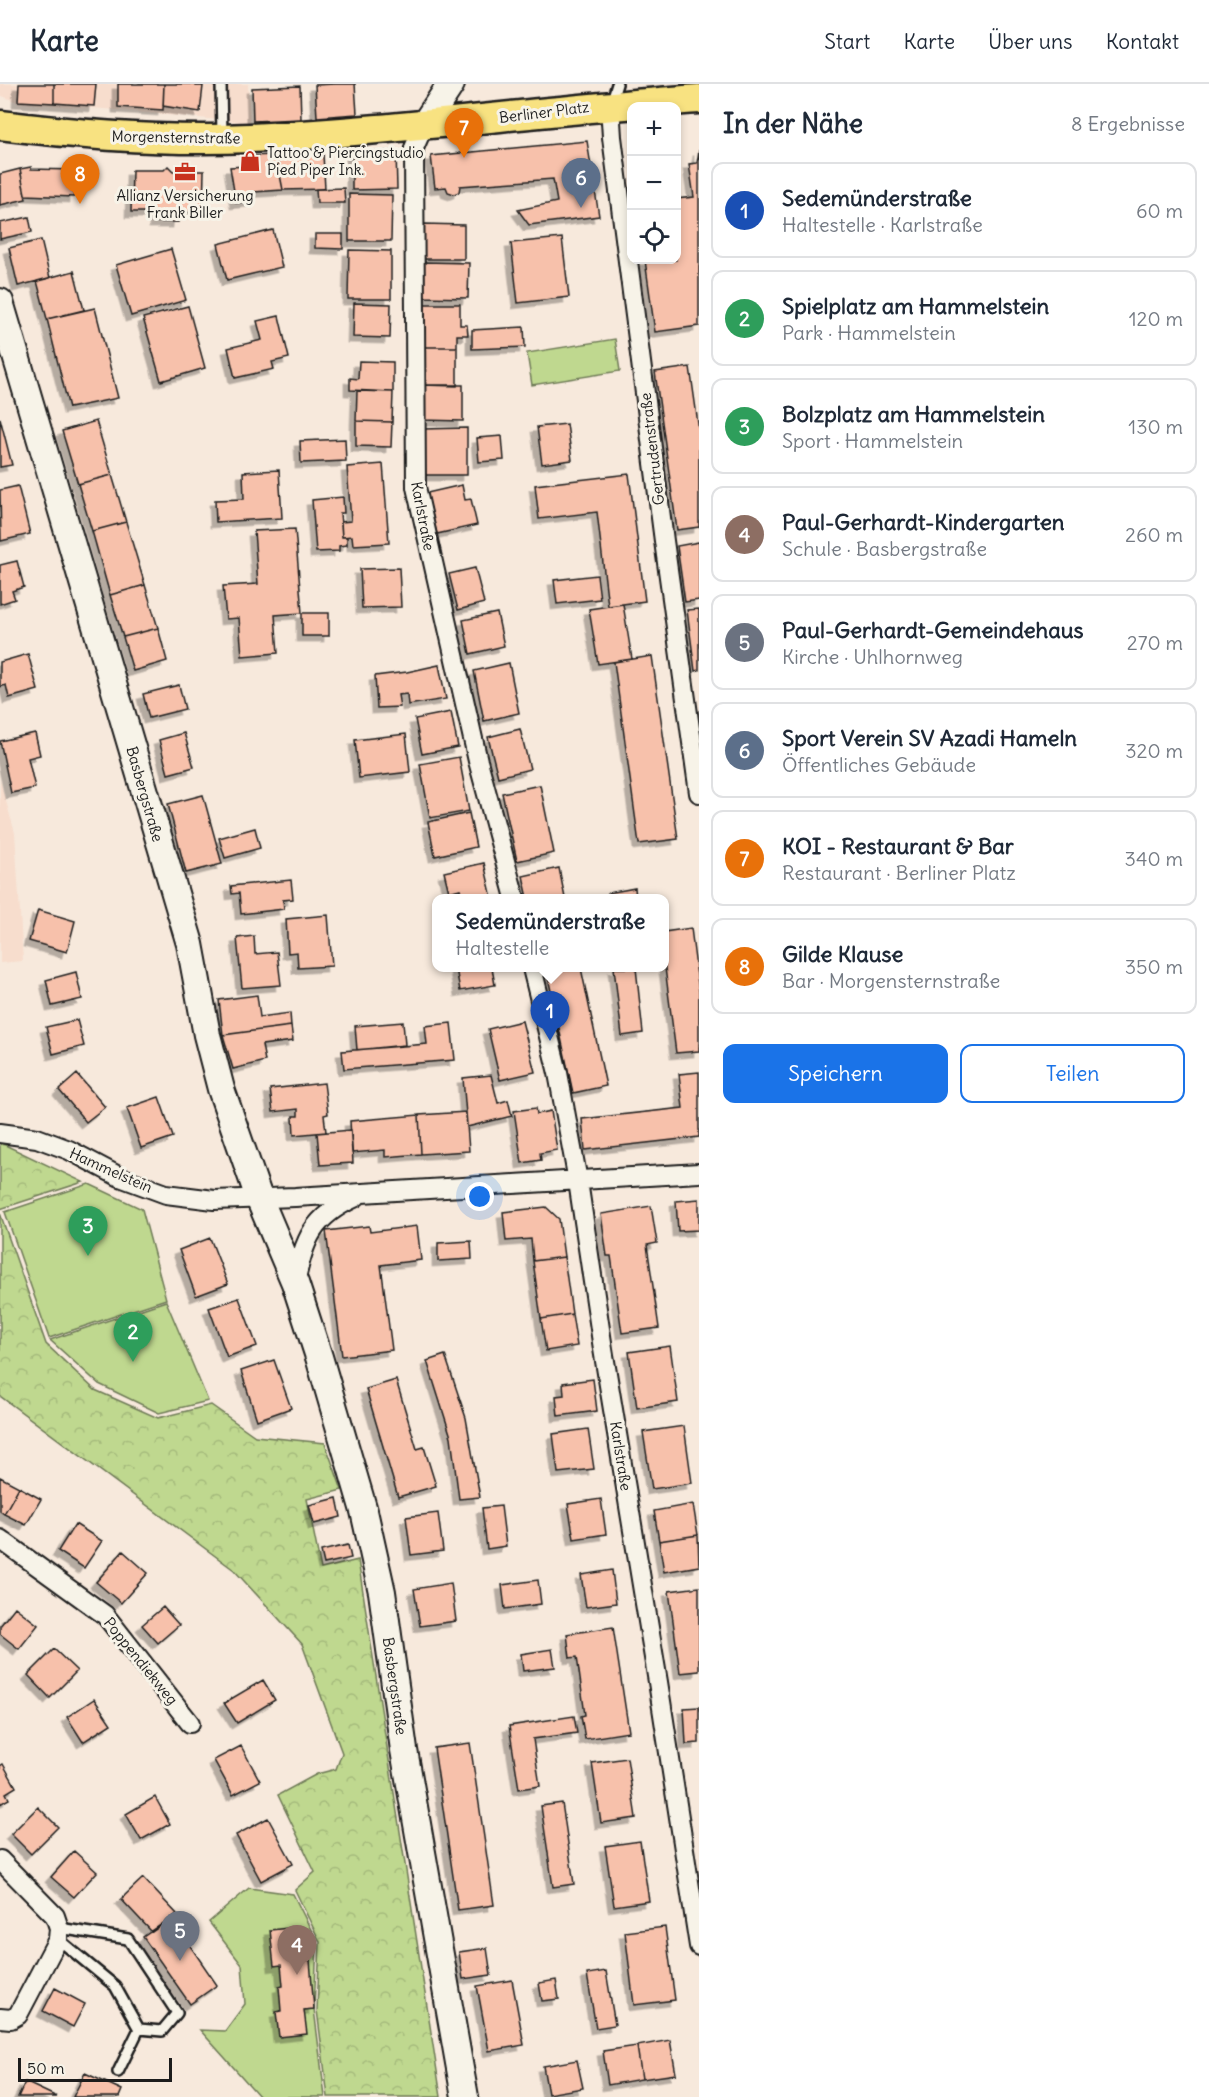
<!DOCTYPE html>
<html lang="de">
<meta charset="utf-8">
<style>
body{margin:0;font-family:Delius,sans-serif;background:#f6f6f7;color:#1f2937}
.controls{position:absolute;right:18px;top:18px;display:grid;overflow:hidden;border-radius:12px;box-shadow:0 3px 9px #0003}
.controls button{width:54px;height:54px;display:grid;place-items:center;padding:0;border:0;border-bottom:2px solid #e0e1e3;background:#fff;color:#1f2937;font:30px sans-serif}
.scale{position:absolute;left:18px;bottom:15px;width:154px;box-sizing:border-box;padding-left:6px;border:3px solid #1c1c1c;border-top:0;font-size:16px;line-height:21px;white-space:nowrap;color:#1c1c1c;-webkit-text-stroke:4px #f7f3e8;paint-order:stroke}
.you{position:absolute;left:480px;top:1113px;width:21px;height:21px;margin:-15px;border:4px solid #fff;border-radius:50%;background:#1a73e8;box-shadow:0 0 0 9px #1a73e833}
.badge{display:grid;place-items:center;width:39px;height:39px;border-radius:50%;background:#1a73e8;color:#fff;font-size:20px;font-weight:700}
.pin{position:absolute;translate:-50% -50px;filter:drop-shadow(0 2px 3px #0008)}
.pin::after{content:'';position:absolute;top:32px;width:21px;height:18px;background:inherit;clip-path:polygon(0 0,100% 0,50% 100%)}
.popup{position:absolute;left:432px;top:810px;width:237px;height:78px;box-sizing:border-box;display:grid;place-content:center;border-radius:12px;background:#fff;filter:drop-shadow(0 2px 4px #0005);font-size:20px;white-space:nowrap;color:#747a83}
.popup b{font-size:22px;color:#1f2937}
.popup::after{content:'';position:absolute;left:50%;top:100%;margin-left:-12px;border:12px solid transparent;border-top-color:#fff}
.list{margin:0;padding:0;list-style:none}
h2{display:flex;justify-content:space-between;align-items:center;height:78px;margin:0;padding:0 24px;font-size:26px}
h2 small{font-size:20px;font-weight:400;color:#747a83}
.list li{display:grid;grid-template-columns:39px 1fr auto;gap:18px;align-items:center;box-sizing:border-box;height:96px;margin:0 12px 12px;padding:0 12px;border:2px solid #e0e1e3;border-radius:12px}
.list b{display:block;font-size:22px;white-space:nowrap}
.list p{margin:0;font-size:20px;white-space:nowrap;color:#747a83}
.list em{font-size:20px;font-style:normal;color:#747a83}
.actions{display:flex;gap:12px;padding:18px 24px}
.actions a{flex:1;padding:14px 0;border:2px solid #1a73e8;border-radius:12px;text-align:center;font-size:21px;color:#1a73e8}
.actions .main{background:#1a73e8;color:#fff}
.icon{flex:none;width:33px;height:33px;fill:none;stroke:currentColor;stroke-width:2;stroke-linecap:round;stroke-linejoin:round}
.map{position:relative;flex:none;width:699px;height:2013px;overflow:hidden}
header{display:flex;align-items:center;gap:36px;box-sizing:border-box;height:84px;padding:0 30px;background:#fff;border-bottom:2px solid #e0e1e3}
header strong{font-size:28px}
nav{display:flex;gap:33px;margin-inline-start:auto;font-size:21px}
main{display:flex}
aside{flex:1;background:#fff}
.map>svg:first-child{display:block}
.built{fill:#f7ddcd}
.forest{fill:url(#forest-crowns);stroke:#6e7a56;stroke-width:1.5}
.park{fill:#bfd88f;stroke:#6e7a56;stroke-width:1.5}
.building{fill:#f7c1ab;stroke:#1c1c1c;stroke-width:1.5;filter:url(#shadow)}
.lines{fill:none;stroke-linecap:round;stroke-linejoin:round}
.service-casing{stroke:#1c1c1c;stroke-width:14}
.minor-casing{stroke:#1c1c1c;stroke-width:22}
.secondary-casing{stroke:#1c1c1c;stroke-width:30}
.primary-casing{stroke:#1c1c1c;stroke-width:33}
.service{stroke:#f7f3e8;stroke-width:9}
.minor{stroke:#f7f3e8;stroke-width:18}
.secondary{stroke:#f7f3e8;stroke-width:26}
.primary{stroke:#f8e281;stroke-width:28}
.labels{text-anchor:middle;dominant-baseline:central;stroke-width:6;stroke-linejoin:round;paint-order:stroke}
.street-label{font-size:15px;fill:#1c1c1c;stroke:#f7f3e8}
.poi-label{font-size:15px;fill:#1c1c1c;stroke:#f7f3e8;text-anchor:start}
</style>
<header>
<strong>Karte</strong>
<nav><a>Start</a><a>Karte</a><a>Über uns</a><a>Kontakt</a></nav>
</header>
<main>
<div class="map">
<svg width="699" height="2013" viewBox="0 0 699 2013">
<defs>
<pattern id="forest-crowns" width="20" height="18" patternUnits="userSpaceOnUse" patternTransform="scale(1.5)"><rect width="20" height="18" fill="#bfd88f"/><path d="M2 6a3 3 0 1 1 6 0M12 15a3 3 0 1 1 6 0" fill="none" stroke="#a4b97b"/></pattern>
<filter id="shadow"><feDropShadow dx="-5.5" dy="5.5" stdDeviation="0" flood-color="#0004"/></filter>
</defs>
<rect width="100%" height="100%" fill="#f7e9dc"/>
<filter id="ink" filterUnits="userSpaceOnUse"><feTurbulence type="fractalNoise" baseFrequency=".0167" numOctaves="2"/><feDisplacementMap in="SourceGraphic" scale="12" xChannelSelector="R" yChannelSelector="G"/><feConvolveMatrix kernelMatrix="1 2 1 2 8 2 1 2 1" color-interpolation-filters="sRGB"/></filter>
<g filter="url(#ink)">
<path class="built" d="M0,0H248L250,39L118,26L19,19L0,11Z
M0,696L15,749L23,877L0,879Z"/>
<path class="forest" d="M0,1059H1L83,1098L0,1125Z
M0,1129L46,1260L95,1306L158,1334L211,1321L255,1352L325,1359L342,1406L307,1415L321,1485L358,1476L441,2013H328L317,1926L320,1858L295,1806L315,1788L278,1711L317,1690L336,1685L342,1669L302,1560L234,1486L0,1312Z"/>
<path class="park" d="M615,255L620,287L532,301L527,269Z
M89,1100L142,1125L166,1215L49,1254L5,1128Z
M166,1217L208,1317L159,1329L99,1300L50,1256Z
M249,1804L293,1810L317,1858L314,1925L325,2013H260L200,1946L225,1947L245,1920L242,1881L209,1838Z"/>
<path class="building" d="M19,0H54V19L18,17Z
M54,0H96L94,22L54,19Z
M118,0H164L163,26L118,23Z
M164,0H196V2H203L200,28L163,22Z
M335,0H355L357,30L317,33L315,1Z
M300,2L301,35L253,37L252,4Z
M587,57L599,132L529,141L518,126L557,118L553,95L460,102L459,108L454,110L448,108L446,103L435,104L431,72Z
M699,66V242L655,248L645,176H676V115L694,113L689,80L697,79Z
M396,67L397,105L352,106V68Z
M323,70L325,105L283,106L276,71Z
M276,71L283,106L253,108L254,117L236,119L230,83L247,82L246,72Z
M168,82L173,87H204L203,128H179L178,138H155V128H131L132,86H164Z
M31,83V85L75,86L74,113L25,111L20,85Z
M20,85L26,115L0,121V90Z
M344,104L345,119H317L316,105Z
M349,110L392,111L391,157H349Z
M29,133L32,148L0,155V139Z
M424,140L464,141V175H423Z
M273,146L282,183L227,196L218,160Z
M315,150H343V165L315,164Z
M562,154L569,213L518,219L511,159Z
M41,156L50,194L18,202L9,164Z
M171,165L186,216L131,232L116,181Z
M349,166L391,167V215H348Z
M424,178L469,179L468,214L423,213Z
M74,187L84,226L47,235L37,197Z
M354,219L391,220L390,254L353,253Z
M422,220H460V241H467L468,251H457V263H423Z
M188,222L205,284L161,297L143,234Z
M95,224L118,314L69,324L47,235Z
M279,232L289,274L272,278L274,285L235,294L228,264L262,256L257,237Z
M524,243L525,263L472,265V246Z
M423,263H457V302L423,301Z
M359,277L393,278V308L350,306V294L358,295Z
M690,283L699,347V443L677,446L655,288Z
M423,301H463V337L422,336Z
M357,307L393,308L392,338L356,337Z
M0,334L12,381L0,383Z
M96,337L112,391L78,400L62,347Z
M356,337L392,338L391,363L356,362Z
M567,340L572,376L542,380L537,343Z
M467,344V391H422V345Z
M502,352L504,376L479,378L477,354Z
M345,355L346,377L301,379L300,357Z
M383,380L389,459L353,461L352,452L342,453L341,438L351,437L347,383Z
M279,386L282,434L216,438L215,416L244,415L243,388Z
M629,390L645,517L608,522L597,428L539,435L535,401Z
M112,391L126,438L92,447L78,400Z
M462,401L465,416L471,415L477,441L437,450L427,409Z
M18,402L30,450L1,457L0,406Z
M343,413L344,429H340L342,453H347V461L339,462V467L316,468L312,416Z
M126,438L145,501L110,511L92,447Z
M295,445L302,529L275,531L278,569L242,572L239,534L226,535L223,502L258,500L254,447Z
M699,458V516L685,518L677,462Z
M17,477L24,503L12,507L15,515L0,520V481Z
M399,484L401,523L362,524L360,485Z
M475,484L484,519L458,526L449,490Z
M597,491L600,515L557,520L554,496Z
M145,501L158,544L123,553L110,511Z
M623,520L632,575L598,580L589,525Z
M699,525V586L695,587L687,526Z
M302,529H329V552H302Z
M497,529L504,562L470,570L463,536Z
M158,544L167,577L133,587L123,553Z
M28,570L38,606L9,614L6,601L0,603V578Z
M652,572L678,755L639,760L614,578Z
M509,579L519,629L484,637L474,587Z
M439,581L446,615L408,621L407,610L398,611L400,623L377,624L375,592L407,588Z
M179,601L185,625L149,634L143,610Z
M451,628L458,663L422,670L415,635Z
M520,645L530,685L498,693L488,653Z
M35,649L40,671L28,674L35,704L11,709L0,657Z
M184,649L194,683L168,690L159,656Z
M406,650L410,688L359,694L355,656Z
M459,673L469,727L430,734L420,680Z
M540,701L554,769L517,777L502,709Z
M203,711L222,780L186,789L168,720Z
M469,729L476,763L435,772L428,738Z
M255,744L260,764L225,774L219,754Z
M484,779L492,814H462L460,805L449,808L444,788Z
M559,784L565,814H528L523,792Z
M291,796L293,815L283,816L284,825L241,830L239,809L232,810L231,802Z
M635,804L636,814H609L608,809Z
M38,826L75,837L67,868L29,857Z
M328,831L332,882L298,884L297,868L288,869L286,835Z
M691,844L699,908V967L676,969L664,876V848Z
M254,852L255,870L277,868L281,901L242,904L237,854Z
M456,884H492L495,901L460,907Z
M546,884H581L606,1002L573,1009Z
M614,884H636L643,949L622,952Z
M76,888L82,915L52,922L46,896Z
M257,911L260,933L290,929L291,942L223,951L219,916Z
M77,936L84,962L53,970L46,943Z
M522,937L535,988L500,996L488,945Z
M403,938L405,961L357,966L355,942Z
M451,939L455,976L344,985L342,967L427,960L425,942Z
M291,942L293,957L262,961L265,977L233,985L223,951Z
M699,988V1053L585,1066L582,1035L683,1024L679,990Z
M77,990L105,1023L86,1038L59,1006Z
M491,991L498,1019L508,1016L512,1032L467,1043L463,994Z
M324,999L328,1030L324,1031L326,1048L294,1051L293,1032H298V1025L273,1028L270,1005Z
M159,1013L173,1053L141,1064L127,1024Z
M536,1024L537,1030L551,1027L557,1066L540,1069L541,1076L522,1079L514,1027Z
M466,1028L469,1067L421,1070L419,1031Z
M419,1031L421,1070L385,1073V1066L352,1069L350,1037Z
M351,1046L353,1079L320,1081L317,1049Z
M699,1115V1146L678,1147L676,1117Z
M651,1122L657,1159L647,1161L659,1244L622,1249L611,1172H607L601,1130Z
M546,1123L559,1135L564,1173L533,1177L531,1155L506,1157L503,1128Z
M369,1142L370,1148L417,1142L421,1176L381,1181L392,1266L342,1272L326,1147Z
M210,1154L228,1200L196,1212L179,1166Z
M471,1157L472,1175L438,1177V1159Z
M564,1173L572,1230L541,1235L533,1177Z
M239,1214L257,1262L227,1273L209,1224Z
M572,1230L577,1262L546,1267L541,1235Z
M670,1262L678,1318L637,1324L629,1268Z
M445,1271L466,1334L480,1413L459,1415L451,1353L427,1277Z
M274,1276L291,1324L257,1336L241,1287Z
M593,1295L597,1327L558,1332L556,1312L564,1311L563,1299Z
M396,1296L417,1365L424,1363L436,1402L398,1413L366,1305Z
M684,1342L692,1399L652,1405L643,1348Z
M588,1345L594,1385L558,1389L553,1350Z
M0,1393L19,1403L4,1430L0,1427Z
M19,1403L41,1415L26,1441L4,1430Z
M337,1414L341,1433L314,1440L309,1421Z
M601,1415L606,1450L574,1455L568,1420Z
M693,1420L698,1451L659,1457L654,1427Z
M501,1422L506,1462L487,1465L482,1424Z
M438,1429L443,1467L411,1471L406,1433Z
M75,1440L102,1457L84,1484L58,1467Z
M698,1451L699,1482L664,1488L659,1457Z
M348,1461L351,1474L324,1480L321,1467Z
M123,1467L148,1489L121,1519L96,1498Z
M612,1486L616,1519L586,1523L581,1491Z
M538,1496L541,1520L505,1525L502,1501Z
M451,1499L456,1537L420,1542L414,1505Z
M699,1503V1587L680,1589L669,1507Z
M15,1523L38,1541L19,1565L0,1550V1542Z
M163,1523L179,1541L158,1559L142,1541Z
M613,1543L629,1648L585,1655L581,1632L585,1631L577,1573L570,1574L567,1550Z
M54,1565L77,1587L50,1614L28,1591Z
M552,1565L555,1583L523,1587L521,1570Z
M263,1596L275,1616L237,1639L224,1619Z
M94,1615L111,1640L83,1658L67,1633Z
M699,1623V1659L686,1660L684,1624Z
M574,1632L577,1649L533,1655L540,1702L519,1705L509,1642Z
M470,1659L494,1821L458,1826L434,1664Z
M241,1662L260,1697L233,1711L214,1676Z
M627,1674L636,1734L601,1739L592,1679Z
M3,1680L16,1703L6,1709L9,1715L0,1720V1682Z
M155,1713L170,1740L141,1756L126,1730Z
M562,1719L574,1800L553,1803L541,1722Z
M38,1723L58,1743L31,1770L11,1750Z
M268,1734L293,1780L261,1797L236,1751Z
M640,1757L649,1817L614,1822L605,1762Z
M74,1767L97,1788L74,1813L51,1793Z
M143,1794L177,1830L152,1848L121,1815Z
M171,1834L217,1901L190,1920L143,1853Z
M299,1843L303,1876H310L314,1925L304,1926L307,1950L279,1953L276,1928L281,1927L279,1903L283,1902L281,1881L274,1882L270,1846Z
M665,1843L675,1916L634,1921L625,1848Z
M487,1864L491,1891L463,1895L459,1868Z
M606,1887L615,1941L596,1944L587,1890Z
M512,1896L524,1961L489,1967L477,1902Z
M556,1896L559,1915L542,1917L539,1899Z
M55,1904L85,1920L73,1943L43,1927Z
M670,1956L676,1990L642,1995L637,1962Z
M637,1962L642,1995L608,2001L603,1967Z
M577,1976L583,2004L548,2010L543,1982Z
M85,1989L122,2006L119,2013H73Z
M25,1998L57,2013H18Z"/>
<g class="lines">
<defs>
<path id="service" d="M221,0L222,52
M611,19L617,0
M58,1855L115,1902L139,1945L162,1947L177,1929L128,1855L59,1844
M118,1988L139,1945"/>
<path id="minor" d="M610,21L612,53L664,457L699,709
M424,41L414,64L416,403L478,677L515,814
M532,884L558,989L578,1097L603,1265L658,1598L699,1862
M0,1049L37,1054L69,1066L120,1093L166,1110L214,1116L295,1113L699,1089
M295,1199C305,1154 312,1133 356,1113
M0,1455L105,1531L190,1639
M0,1776L55,1832L59,1844L58,1855L18,1931L11,1935L0,1934"/>
<path id="secondary" d="M424,41L451,0
M0,218L190,860L207,951L221,1005L259,1114L295,1199L319,1273L364,1427L382,1508L404,1666L465,2013"/>
<path id="primary" d="M0,41C82,51 167,58 250,54C400,47 549,25 699,15"/>
</defs>
<use href="#service" class="service-casing"/>
<use href="#minor" class="minor-casing"/>
<use href="#secondary" class="secondary-casing"/>
<use href="#primary" class="primary-casing"/>
<use href="#service" class="service"/>
<use href="#minor" class="minor"/>
<use href="#secondary" class="secondary"/>
<use href="#primary" class="primary"/>
</g>
</g>
<defs>
<symbol id="shop-bare" viewBox="-9 -9 18 18"><path d="M-5-2.5h2.3a2.7 3.5 0 0 1 5.4 0H5L5.5 6h-11ZM-1.5-2.5h3a1.5 2.3 0 0 0-3 0Z" fill="#c8321e" stroke="#f7f3e8" stroke-width="2.5" paint-order="stroke"/></symbol>
<symbol id="office-bare" viewBox="-9 -9 18 18"><path d="M-6-3h4V-5.5h4V-3h4V5H-6ZM-1-4.5V-3h2v-1.5ZM-6 0V1H6V0Z" fill="#c8321e" stroke="#f7f3e8" stroke-width="2.5" paint-order="stroke"/></symbol>
</defs>
<g fill-rule="evenodd">
<use href="#shop-bare" x="235" y="62" width="30" height="30"/>
<use href="#office-bare" x="170" y="73" width="30" height="30"/>
</g>
<g class="labels">
<g class="street-label">
<text transform="translate(544 28) rotate(-7)">Berliner Platz</text>
<text transform="translate(176 53) rotate(1)">Morgensternstraße</text>
<text transform="translate(652 365) rotate(-97)">Gertrudenstraße</text>
<text transform="translate(423 432) rotate(79)">Karlstraße</text>
<text transform="translate(145 710) rotate(74)">Basbergstraße</text>
<text transform="translate(111 1086) rotate(24)">Hammelstein</text>
<text transform="translate(621 1372) rotate(81)">Karlstraße</text>
<text transform="translate(141 1577) rotate(51)">Poppendiekweg</text>
<text transform="translate(395 1602) rotate(82)">Basbergstraße</text>
</g>
<g class="poi-label">
<text x="267" y="68">Tattoo &amp; Piercingstudio<tspan x="267" dy="17">Pied Piper Ink.</tspan></text>
<text x="185" y="111" text-anchor="middle">Allianz Versicherung<tspan x="185" dy="17">Frank Biller</tspan></text>
</g>
</g>
</svg>
<div class="controls">
<button>+</button>
<button>−</button>
<button><svg class="icon" aria-label="locate" viewBox="0 0 24 24"><circle cx="12" cy="12" r="6"/><path d="M12 2v4M12 18v4M2 12h4M18 12h4"/></svg></button>
</div>
<div class="scale">50 m</div>
<div class="you"></div>
<div class="pin badge" style="left:550px;top:957px;background:#1a4fb4">1</div>
<div class="popup"><b>Sedemünderstraße</b>Haltestelle</div>
<div class="pin badge" style="left:133px;top:1278px;background:#2e9e5b">2</div>
<div class="pin badge" style="left:88px;top:1172px;background:#2e9e5b">3</div>
<div class="pin badge" style="left:297px;top:1891px;background:#8d6e63">4</div>
<div class="pin badge" style="left:180px;top:1877px;background:#6b7280">5</div>
<div class="pin badge" style="left:581px;top:124px;background:#5c6f8a">6</div>
<div class="pin badge" style="left:464px;top:74px;background:#e8710a">7</div>
<div class="pin badge" style="left:80px;top:120px;background:#e8710a">8</div>
</div>
<aside>
<h2>In der Nähe<small>8 Ergebnisse</small></h2>
<ul class="list">
<li><span class="badge" style="background:#1a4fb4">1</span><div><b>Sedemünderstraße</b><p>Haltestelle · Karlstraße</p></div><em>60 m</em></li>
<li><span class="badge" style="background:#2e9e5b">2</span><div><b>Spielplatz am Hammelstein</b><p>Park · Hammelstein</p></div><em>120 m</em></li>
<li><span class="badge" style="background:#2e9e5b">3</span><div><b>Bolzplatz am Hammelstein</b><p>Sport · Hammelstein</p></div><em>130 m</em></li>
<li><span class="badge" style="background:#8d6e63">4</span><div><b>Paul-Gerhardt-Kindergarten</b><p>Schule · Basbergstraße</p></div><em>260 m</em></li>
<li><span class="badge" style="background:#6b7280">5</span><div><b>Paul-Gerhardt-Gemeindehaus</b><p>Kirche · Uhlhornweg</p></div><em>270 m</em></li>
<li><span class="badge" style="background:#5c6f8a">6</span><div><b>Sport Verein SV Azadi Hameln</b><p>Öffentliches Gebäude</p></div><em>320 m</em></li>
<li><span class="badge" style="background:#e8710a">7</span><div><b>KOI - Restaurant &amp; Bar</b><p>Restaurant · Berliner Platz</p></div><em>340 m</em></li>
<li><span class="badge" style="background:#e8710a">8</span><div><b>Gilde Klause</b><p>Bar · Morgensternstraße</p></div><em>350 m</em></li>
</ul>
<div class="actions"><a class="main">Speichern</a><a>Teilen</a></div>
</aside>
</main>
